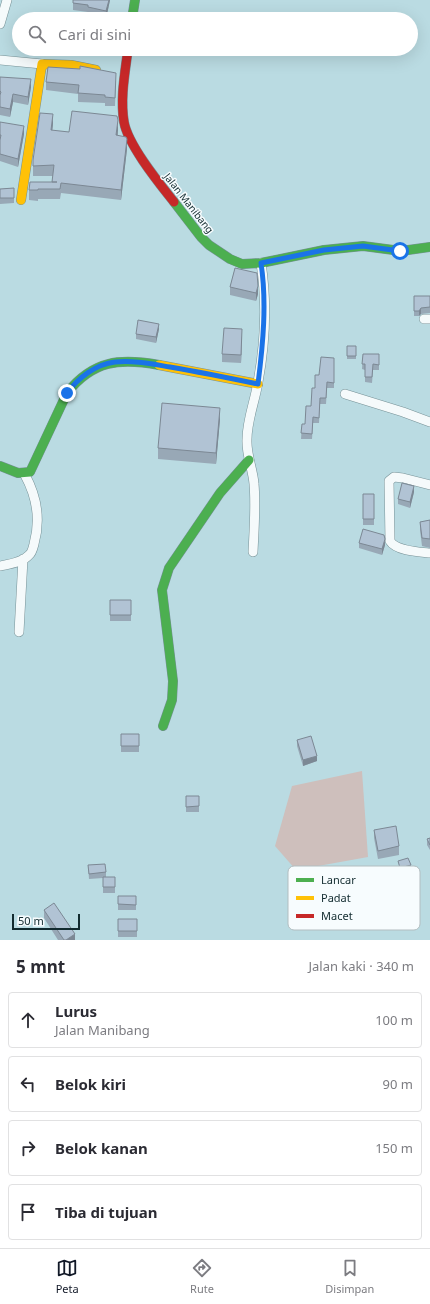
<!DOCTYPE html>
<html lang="id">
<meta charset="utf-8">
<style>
body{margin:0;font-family:"Noto Sans",sans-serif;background:#f2f2f3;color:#2b2b33}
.scale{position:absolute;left:12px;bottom:10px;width:68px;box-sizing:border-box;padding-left:4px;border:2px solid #122b2f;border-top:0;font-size:11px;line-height:14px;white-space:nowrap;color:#122b2f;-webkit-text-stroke:3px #f7fcfe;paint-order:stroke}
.stop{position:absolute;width:12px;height:12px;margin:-9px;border:3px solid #1a73e8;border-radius:50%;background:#fff}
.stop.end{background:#1a73e8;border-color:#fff;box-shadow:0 1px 4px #0008}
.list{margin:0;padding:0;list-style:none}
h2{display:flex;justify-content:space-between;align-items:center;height:52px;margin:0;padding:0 16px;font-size:17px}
h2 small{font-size:13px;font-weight:400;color:#7c7c81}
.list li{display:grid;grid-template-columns:26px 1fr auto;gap:12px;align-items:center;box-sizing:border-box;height:56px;margin:0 8px 8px;padding:0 8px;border:1px solid #e1e1e2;border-radius:4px}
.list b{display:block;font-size:15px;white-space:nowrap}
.list p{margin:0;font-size:13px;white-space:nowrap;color:#7c7c81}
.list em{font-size:13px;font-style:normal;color:#7c7c81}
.icon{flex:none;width:22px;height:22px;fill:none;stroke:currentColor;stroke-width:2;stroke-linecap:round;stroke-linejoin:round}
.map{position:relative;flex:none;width:430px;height:940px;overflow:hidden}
.search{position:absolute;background:#fff;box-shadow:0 4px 16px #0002;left:12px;right:12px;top:12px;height:44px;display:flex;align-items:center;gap:10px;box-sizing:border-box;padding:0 14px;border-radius:22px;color:#7c7c81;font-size:15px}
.sheet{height:308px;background:#fff}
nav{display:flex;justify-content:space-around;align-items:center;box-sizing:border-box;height:56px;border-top:1px solid #e1e1e2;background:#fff;font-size:11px;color:#7c7c81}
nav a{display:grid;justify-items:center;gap:2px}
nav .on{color:#111827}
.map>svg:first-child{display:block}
.green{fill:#cebfbc}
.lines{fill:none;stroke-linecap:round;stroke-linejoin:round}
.street-casing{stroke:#769196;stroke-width:10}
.fast-casing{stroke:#769196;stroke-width:10}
.slow-casing{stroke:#769196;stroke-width:10}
.jam-casing{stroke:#769196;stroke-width:10}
.street{stroke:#f5fafb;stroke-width:9}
.fast{stroke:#4caf50;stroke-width:9}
.slow{stroke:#ffc107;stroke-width:9}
.jam{stroke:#c62828;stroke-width:9}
.wall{fill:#98a8b6}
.shaded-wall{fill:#7c8894}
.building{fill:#b1c3d4;stroke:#7c8894}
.route{stroke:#1a73e8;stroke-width:5}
.labels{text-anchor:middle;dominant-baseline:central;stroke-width:3;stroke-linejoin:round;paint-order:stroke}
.street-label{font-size:10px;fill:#122b2f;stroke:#f7fcfe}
.key{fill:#f7fcfe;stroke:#b2bdc0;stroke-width:1}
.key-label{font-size:11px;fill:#122b2f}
</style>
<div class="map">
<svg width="430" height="940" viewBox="0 0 430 940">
<rect width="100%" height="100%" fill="#badbe2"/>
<path class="green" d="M362,771L368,857L296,870L275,846L292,786Z"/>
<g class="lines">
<defs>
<path id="street" d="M0,24L7,0
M0,60L42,64
M424,319H430
M345,394L403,412L430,422
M430,485L403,478L394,477L389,481L390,541C396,551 419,552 430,553
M253,552C254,530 256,506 254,484C253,469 246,455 247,439C247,420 255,401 258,382C265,344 267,302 261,263
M0,566C9,564 22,563 29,555C32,553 33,548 34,544C41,519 37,497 25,475
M19,632L23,559"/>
<path id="fast" d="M132,19L135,0
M174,202L201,237L209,245L230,259L242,264L261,263L324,250L363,246L401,251L430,247
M0,466L18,473L30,472L67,393C93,360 120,358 159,365
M163,726L172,700L173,681L162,590L169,568L220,493L249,460"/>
<path id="slow" d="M21,200L42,64L71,65L96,70
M159,365L258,384"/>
<path id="jam" d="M128,49C125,73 120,98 124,122C128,145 159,183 174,202"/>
</defs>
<use href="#street" class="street-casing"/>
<use href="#fast" class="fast-casing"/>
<use href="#slow" class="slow-casing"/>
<use href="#jam" class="jam-casing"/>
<use href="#street" class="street"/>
<use href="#fast" class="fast"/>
<use href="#slow" class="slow"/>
<use href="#jam" class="jam"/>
</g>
<path class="wall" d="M110,0L106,19L88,15V12L73,10V3Z
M0,77L31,87L28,105L13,102L10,117L0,115Z
M116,81L115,106H105V103L78,102V94L46,90V82Z
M0,122L24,134L18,167L0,161Z
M53,124L52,131L69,132L118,130V136L127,149L121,200L61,193L60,199H38V201L29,200V190L52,182L53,176H33V160Z
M14,188V203L0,204V189Z
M235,268L258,294L256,301L230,295V287Z
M414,296H430V313L421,314L419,316H414Z
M159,329L156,343L136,339V334Z
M242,337L241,363L222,362V354Z
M347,346H356V359H347Z
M363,354H379V370H373L372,383L365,382V370L362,369Z
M334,358V388H327L326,404H320L319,423H313L312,439H301L302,424H305L311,406L315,388L319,375Z
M220,419L216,464L158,459V448Z
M414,492L410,508L398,504V499Z
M363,494H374V525H363Z
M430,520V548L422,546L420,530V522Z
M359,543L385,545L382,555L359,548Z
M110,600H131V621H110Z
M121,734H139V752H121Z
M297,740L317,761L303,766L297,746Z
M186,796H199V812H186Z
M374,830L399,846V855L378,859L374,838Z
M430,838V850L427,845V839Z
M88,865L106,872V877H115V893H103V878L89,879Z
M118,896H136V910H118Z
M44,910L75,940H58L44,918Z
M118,919H137V937H118Z"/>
<path class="shaded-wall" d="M109,0H110L106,19V11Z
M31,79V87L28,105V97Z
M13,94V102L10,117V109Z
M53,114V124L51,141V130Z
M118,120V130L116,146V135Z
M24,126V134L18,167V159Z
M127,139V149L121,200V190Z
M258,286V294L256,301V293Z
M421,308V314L419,316V311Z
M159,324V329L156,343V337Z
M242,329V337L241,363V355Z
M220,408V419L216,464V453Z
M414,486V492L410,508V502Z
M385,539V545L382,555V549Z
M317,756V761L303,766V760Z
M411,865V868L400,871V868Z
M75,934V940H66Z"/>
<path class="building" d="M73,0H109L106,11L88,7V5L73,3Z
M80,66L116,73L115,98L105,97V95L78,93L79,85L46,82L48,67L80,69Z
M0,77L31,79L28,97L13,94L10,109L0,107V95L1,92L0,91Z
M72,111L117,116L118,120L116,135L126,137L127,139L121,190L61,183L60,189H38V190H29L30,182H57H52L54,165L33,166V160L40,113L53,114L51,130L69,132Z
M0,122L24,126L18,159L0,154V140L1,135H0Z
M14,188V198H0V189Z
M235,268L257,273L258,286L256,293L230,287Z
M414,296H430V307L421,308L419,311H414Z
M138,320L159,324L156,337L136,334Z
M224,328L242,329L241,355L222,354Z
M347,346H356V356H347Z
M363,354H379V365L373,364L372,377H365V364H362Z
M321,357L334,358V383L327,382L326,398H320L319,418L313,417L312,434L301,433L302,424H305L306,406H311L312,388H315V375H319Z
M162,403L220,408L216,453L158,448Z
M402,483L414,486L410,502L398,499Z
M363,494H374V519H363Z
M430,520V539L422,538L420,522Z
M363,529L384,535L385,539L382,549L359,543Z
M110,600H131V615H110Z
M121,734H139V746H121Z
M311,736L317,756L303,760L297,740Z
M186,796H199V806L186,807Z
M396,826L399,846L378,851L374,830Z
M430,838V845L427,839Z
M408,858L411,865L400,868L398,861Z
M105,864L106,872L89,874L88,865Z
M103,877H115V887H103Z
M118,896H136V905L118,904Z
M54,903L75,934L66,940H64L44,910Z
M118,919H137V931H118Z"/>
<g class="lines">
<path class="route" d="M67,393C78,378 96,364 115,362C133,360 152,364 170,367C199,372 229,378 258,384C263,344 267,303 261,263L324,250L363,246L400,251"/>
</g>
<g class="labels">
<g class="street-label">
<text transform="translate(189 203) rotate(52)">Jalan Manibang</text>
</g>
</g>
<rect x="288" y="866" width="132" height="64" rx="6" class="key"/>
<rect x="296" y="878" width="18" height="4" fill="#4caf50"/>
<rect x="296" y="896" width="18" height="4" fill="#ffc107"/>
<rect x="296" y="914" width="18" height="4" fill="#c62828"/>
<g class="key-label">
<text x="321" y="884">Lancar</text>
<text x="321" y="902">Padat</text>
<text x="321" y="920">Macet</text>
</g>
</svg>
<div class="scale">50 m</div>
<div class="stop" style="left:400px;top:251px"></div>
<div class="stop end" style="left:67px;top:393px"></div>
<div class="search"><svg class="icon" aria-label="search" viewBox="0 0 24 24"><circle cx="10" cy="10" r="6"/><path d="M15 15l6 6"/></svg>Cari di sini</div>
</div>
<section class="sheet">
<h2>5 mnt<small>Jalan kaki · 340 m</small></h2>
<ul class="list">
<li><svg class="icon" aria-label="ahead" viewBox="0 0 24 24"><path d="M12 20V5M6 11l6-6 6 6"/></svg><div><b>Lurus</b><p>Jalan Manibang</p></div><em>100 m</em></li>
<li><svg class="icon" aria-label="left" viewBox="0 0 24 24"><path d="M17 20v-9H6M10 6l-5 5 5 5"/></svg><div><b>Belok kiri</b></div><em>90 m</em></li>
<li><svg class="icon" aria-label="right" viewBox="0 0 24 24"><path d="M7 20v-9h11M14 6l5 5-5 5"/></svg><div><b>Belok kanan</b></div><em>150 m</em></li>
<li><svg class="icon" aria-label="arrive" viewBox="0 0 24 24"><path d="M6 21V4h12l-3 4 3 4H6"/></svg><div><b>Tiba di tujuan</b></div></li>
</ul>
</section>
<nav>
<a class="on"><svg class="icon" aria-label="map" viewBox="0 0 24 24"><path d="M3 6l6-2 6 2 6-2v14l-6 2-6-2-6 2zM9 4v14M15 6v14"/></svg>Peta</a>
<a><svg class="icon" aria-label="directions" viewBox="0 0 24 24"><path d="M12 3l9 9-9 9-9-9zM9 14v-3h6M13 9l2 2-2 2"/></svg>Rute</a>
<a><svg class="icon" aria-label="saved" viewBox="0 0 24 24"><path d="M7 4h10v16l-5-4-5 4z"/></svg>Disimpan</a>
</nav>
